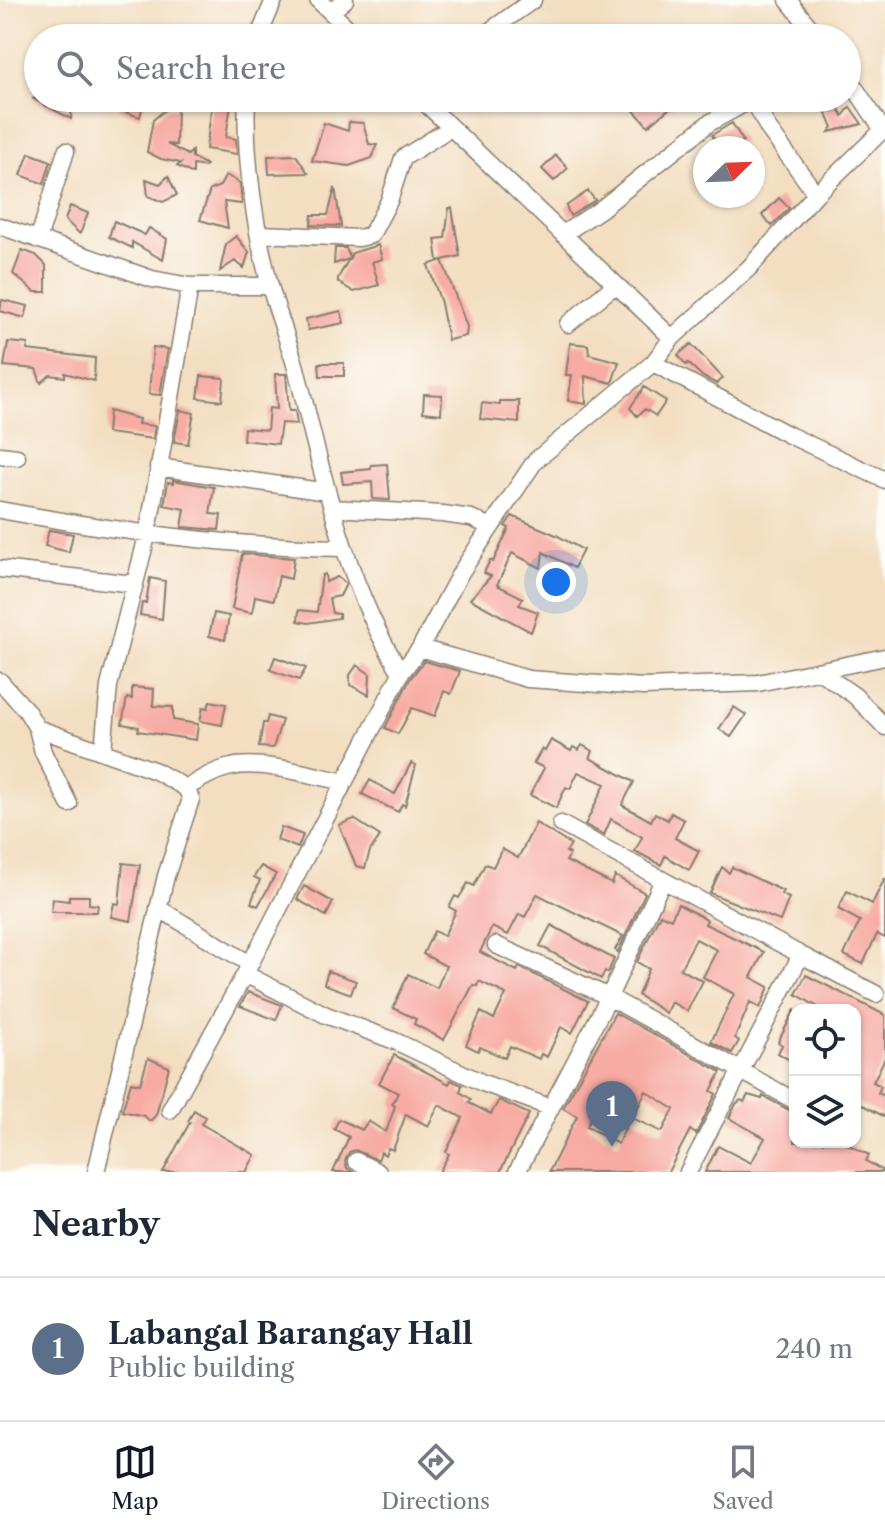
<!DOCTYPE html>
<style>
body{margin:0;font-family:"Libre Caslon Text",serif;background:#f2f2f3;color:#1f2937}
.controls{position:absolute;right:24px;bottom:24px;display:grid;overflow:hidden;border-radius:16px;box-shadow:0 2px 6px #0004}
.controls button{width:72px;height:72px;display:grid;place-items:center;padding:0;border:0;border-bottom:2px solid #e0e1e3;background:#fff;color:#1f2937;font:40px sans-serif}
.compass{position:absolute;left:693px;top:136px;width:72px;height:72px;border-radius:50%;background:#fff;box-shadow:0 2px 6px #0004;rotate:67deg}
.you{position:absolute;left:556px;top:582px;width:28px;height:28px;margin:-20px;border:6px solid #fff;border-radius:50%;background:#1a73e8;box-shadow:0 0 0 12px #1a73e833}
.badge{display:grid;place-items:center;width:52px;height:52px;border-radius:50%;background:#111827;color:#fff;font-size:26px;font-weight:700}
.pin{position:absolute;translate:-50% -66px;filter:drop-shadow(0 2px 4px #0008)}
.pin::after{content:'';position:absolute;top:42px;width:28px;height:24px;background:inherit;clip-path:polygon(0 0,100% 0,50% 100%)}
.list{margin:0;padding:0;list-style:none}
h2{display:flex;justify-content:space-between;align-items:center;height:104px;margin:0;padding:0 32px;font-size:34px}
h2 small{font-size:26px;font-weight:400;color:#747a83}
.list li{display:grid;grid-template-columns:52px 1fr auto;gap:24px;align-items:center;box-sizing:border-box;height:144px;padding:0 32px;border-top:2px solid #e0e1e3}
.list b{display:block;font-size:30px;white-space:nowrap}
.list p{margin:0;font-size:26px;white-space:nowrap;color:#747a83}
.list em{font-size:26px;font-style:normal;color:#747a83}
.icon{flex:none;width:44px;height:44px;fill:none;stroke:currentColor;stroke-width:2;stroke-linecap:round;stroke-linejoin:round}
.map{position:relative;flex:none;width:885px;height:1172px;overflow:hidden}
.search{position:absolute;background:#fff;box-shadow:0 2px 6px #0004;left:24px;right:24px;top:24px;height:88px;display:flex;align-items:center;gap:20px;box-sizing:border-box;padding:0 28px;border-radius:44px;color:#747a83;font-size:30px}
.sheet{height:248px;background:#fff}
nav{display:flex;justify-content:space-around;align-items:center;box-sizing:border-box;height:112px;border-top:2px solid #e0e1e3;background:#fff;font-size:22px;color:#747a83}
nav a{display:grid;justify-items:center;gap:4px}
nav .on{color:#111827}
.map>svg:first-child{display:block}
.building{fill:#f7aba3;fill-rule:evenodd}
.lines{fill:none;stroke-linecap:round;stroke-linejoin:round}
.street-casing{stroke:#887d6e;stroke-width:19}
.street{stroke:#fff;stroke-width:16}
</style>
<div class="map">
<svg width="885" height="1172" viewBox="0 0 885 1172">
<rect width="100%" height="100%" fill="#fdfcf7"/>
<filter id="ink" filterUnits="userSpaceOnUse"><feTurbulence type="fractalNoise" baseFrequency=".0125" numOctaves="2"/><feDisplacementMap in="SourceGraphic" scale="16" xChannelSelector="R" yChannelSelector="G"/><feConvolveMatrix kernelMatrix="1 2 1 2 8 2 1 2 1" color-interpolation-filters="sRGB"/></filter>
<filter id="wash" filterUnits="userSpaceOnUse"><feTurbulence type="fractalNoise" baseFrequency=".006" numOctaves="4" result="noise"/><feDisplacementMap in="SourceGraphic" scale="32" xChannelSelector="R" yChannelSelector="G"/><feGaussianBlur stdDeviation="1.8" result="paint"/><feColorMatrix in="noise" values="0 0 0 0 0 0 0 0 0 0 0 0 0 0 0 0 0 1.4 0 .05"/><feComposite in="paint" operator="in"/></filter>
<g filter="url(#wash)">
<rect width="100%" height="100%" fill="#f3dec1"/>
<g id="blocks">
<path class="building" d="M32,98H73L71,119Z
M122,98H145L140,117L118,110Z
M213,98H232L226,137L236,139L237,154L206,149Z
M639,98H682L648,126L630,106Z
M827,98H833L843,116L850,107L862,124L829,132L833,127L821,103Z
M166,109H177L176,145L167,144L188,155L192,151V157L206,165L205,167L193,165V174L177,166L181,163L161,159L147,152L153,120Z
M349,122L363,123L369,144L377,145L372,158L349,166L312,161L324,123L348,131Z
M732,123L743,141L733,148H720L712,135Z
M29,153L51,161L44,184L21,175Z
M296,155L308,173L269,174L268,156Z
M556,155L568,168L554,181L542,169Z
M226,175L240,183L242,204L224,202L228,228L200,220L210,190L220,186Z
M168,176L177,195L163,202L148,196L146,179L160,184Z
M335,188L341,226L311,225L312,215H328Z
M588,191L595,200L570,216L566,206Z
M779,198L789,208L772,226L762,215Z
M70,206L88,213L80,234L65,220Z
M449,208H452L460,256L438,261L435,239L445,238Z
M114,221L145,235L149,228L167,239L163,260L132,242V248L109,237Z
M236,236L249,252L244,268L235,261L220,271L226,244Z
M378,245L382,259L372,262L379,285L354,292L338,282V278L349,259L334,264L335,248H346L350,258L352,253Z
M22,250L36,255L46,265V292H35L13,274Z
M442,260L467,327L466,336L448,340L441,303L428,265Z
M2,300L28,306L25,318L0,311Z
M341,311L344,323L308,330L306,319Z
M8,342L28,344L27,350L95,358L94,381L65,373V377L50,375L41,383L36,369L4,366Z
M570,343L588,345L589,354L619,362L612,383L585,376L586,404L568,401L572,375H566Z
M691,344L723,378L717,384L703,377L688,363L686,365L678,355Z
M153,347L168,349L160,395L149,394Z
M319,363H344V376H320Z
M275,374H286L289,411H295L297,424L281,423L278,444L243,440L244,428L267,430L269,408L277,409Z
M201,376L224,378L222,401L198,398Z
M644,387L666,401L656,416L645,409L637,416L630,408Z
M424,394L442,395L441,414L423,412Z
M500,401H519V423L480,419L482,403L500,405Z
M180,410L194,413L188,444L174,442Z
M109,411L139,419L138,424L155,426L153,439L107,433Z
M387,464L390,500L373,499L372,482L343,484L341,472L371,469V465Z
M173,480L214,487L210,514L221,515L219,530L182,527L185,509L164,505L168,482L173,483Z
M512,516L556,535L583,550L574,568L543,552L541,568L512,553L497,585L523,598L519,605L538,612L531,632L470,599L491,576L484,573L490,560L493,562L509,528L505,526Z
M49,530L73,534L69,552L45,546Z
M242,554L294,558L291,579L279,576L274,600L255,596L252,613L232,609Z
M325,574L326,582L337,577L346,584L340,596L329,598L332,613L339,614V618L308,623L298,621L299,610L317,612L322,575Z
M150,578L165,581L162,619L140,615L142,603H146Z
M214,613L229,616L225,640L209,636Z
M275,657L306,668L299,680L270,670Z
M424,661L460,671L451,694L444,691L435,716L412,708L398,734L385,728L410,679Z
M357,665L370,674L369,695L350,685V675Z
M132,687L154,689L153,706L173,707V720L198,724L196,740L138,731L139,727L122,724L127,698L132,699Z
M210,701L226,704L222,725L200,721L203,707L208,708Z
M734,707L746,715L731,737L719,729Z
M268,716L282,720L273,748L259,747L263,723H266Z
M551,740L571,751L573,747L579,750L582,745L593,751L590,758L634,782L622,805L651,821L655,813L668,820L671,813L684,820L675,838L699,851L689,870L665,856L661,865L635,851L642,837L611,819L604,835L585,825L605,784L578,772L570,789L566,787L556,808L530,795L544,768L534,763L542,749L545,751Z
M411,763L416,765L405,806L402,804L398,812L362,794L370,780L395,794Z
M354,819L380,836L370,851L365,868L356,866L339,825Z
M536,823L571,845L566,852L570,854L566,861L612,884L615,876L645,893L618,952L615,950L623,936L537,894L525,917L519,914L508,935L492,927L480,952L517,971L519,967L588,1001L572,1033L561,1027L547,1057L541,1054L539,1059L510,1046L505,1058L480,1047L478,1051L466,1045L481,1012L494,1019L506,994L479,981L477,986L473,985L444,1040L414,1024L416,1019L393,1008L408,974L437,988L446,966L423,954L434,931L444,936L456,911L449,907L455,896L459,898L468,883L474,886L485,864L493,867L502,849L518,858Z
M281,827L303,835L298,848L277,840Z
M123,863L140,865L131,921L111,917L114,903L119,904Z
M261,866L276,874L258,906L251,903L260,880L254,877Z
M722,867L729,873L732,867L783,891L781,894L789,898L780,921L710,893Z
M885,878V938L877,934L863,964L844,955L860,921L838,909L847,891L872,904Z
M304,886L333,902L326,916L297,899Z
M69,896H89V904L98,905L97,912H51L53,899L69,901Z
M678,904L707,920L705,924L764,952L751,977L769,987L760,1008L750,1002L735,1038L739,1041L732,1053L711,1042L734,994L703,977L717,950L696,939L680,969L703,981L687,1011L671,1002L666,1013L638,995L649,969L637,962L660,914L671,919Z
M551,925L614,959L608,973L605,971L601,979L540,946Z
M328,971L356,981L351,994L324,984Z
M806,975L885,1015V1058L873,1082L881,1086L878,1093L885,1096V1117L855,1101V1010H823L796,994Z
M248,992L282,1005L276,1020L240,1006Z
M795,1009V1063L778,1053L782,1045L778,1042Z
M615,1013L721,1072L711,1091L716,1094L696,1134L690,1130L668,1172H549L577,1116L563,1108ZM646,1091L674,1109L662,1132L630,1117L618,1144L587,1126L600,1100L606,1103L611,1093L638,1107Z
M394,1055L449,1084L451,1080L462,1085L460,1092L471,1099L469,1103L491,1114L499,1100L529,1114L500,1172H439L449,1154L446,1152L463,1118L439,1105L428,1126L406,1114L393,1150L388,1148L385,1155L381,1152L378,1160L355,1150L349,1152L345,1161L347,1168L353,1172H333L349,1137L334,1129L339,1119L362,1130L368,1121L386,1132L395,1106L392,1104L398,1093L379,1083Z
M148,1058L169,1067L156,1115L150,1121L144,1116L122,1111L131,1082L140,1084Z
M748,1095L762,1099L763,1096L791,1111L790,1114L795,1117V1142H843L869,1155L866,1161L885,1172H705L718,1146L751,1163L765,1138L729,1118L736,1104L741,1100L744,1102Z
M194,1110L205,1117L201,1124L255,1155L246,1172H163L190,1122L188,1121Z"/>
</g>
</g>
<g filter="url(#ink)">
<use href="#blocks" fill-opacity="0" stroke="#887d6e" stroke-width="2"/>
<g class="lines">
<defs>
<path id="street" d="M318,0L358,38
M788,0L818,38
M331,12L345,0
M258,38L274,0
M480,38L533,0
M847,76L883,130
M247,98C244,156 255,229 270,286C278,314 288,340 296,368C323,474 343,579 401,673
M420,98L672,338
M756,98L753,99L768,128L816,194
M0,226L152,279L190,286H270
M260,234L359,238L371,235L389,201L403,158L450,128
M563,234L601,209L709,123L753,99
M38,240L66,151
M568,324L615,285
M653,363L672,338L749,268L816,194L885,128
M0,455L17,457
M158,467L327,492
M332,508L443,514L471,518L491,527
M0,510C113,531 229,547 344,548
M0,569L134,584
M420,648L528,679L643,687L758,683L885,657
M819,671L855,696L885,727
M0,681L26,710L37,728L43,752L69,804
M37,728L156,771L186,788L191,799L166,876L96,1172
M103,750L109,686L148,532L190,286
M186,788C201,779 215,770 232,767C260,760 315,776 345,782
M561,824L663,880
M158,908L250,964
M496,945L609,997L795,1101
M801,955L876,994
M245,974L326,1015L395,1041L483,1083L549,1107
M170,1110L245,974L401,673L420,648L461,572L535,461L653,363L789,435L885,480
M356,1161L378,1172
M517,1172L609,997L663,880L801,955L688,1172"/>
</defs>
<use href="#street" class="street-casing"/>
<use href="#street" class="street"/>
</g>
</g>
</svg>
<div class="controls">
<button><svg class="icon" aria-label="locate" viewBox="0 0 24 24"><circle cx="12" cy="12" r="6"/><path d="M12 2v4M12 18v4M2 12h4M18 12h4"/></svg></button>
<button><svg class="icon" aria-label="layers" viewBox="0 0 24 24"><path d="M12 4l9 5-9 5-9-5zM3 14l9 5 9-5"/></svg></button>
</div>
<svg class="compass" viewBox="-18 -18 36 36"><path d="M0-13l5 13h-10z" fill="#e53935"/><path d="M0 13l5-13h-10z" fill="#747a83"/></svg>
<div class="you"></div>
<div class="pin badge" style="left:612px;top:1147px;background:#5c6f8a">1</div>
<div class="search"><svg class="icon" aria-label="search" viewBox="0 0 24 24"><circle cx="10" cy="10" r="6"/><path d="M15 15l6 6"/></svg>Search here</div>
</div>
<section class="sheet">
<h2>Nearby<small></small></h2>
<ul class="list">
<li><span class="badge" style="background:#5c6f8a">1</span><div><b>Labangal Barangay Hall</b><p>Public building</p></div><em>240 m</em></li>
</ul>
</section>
<nav>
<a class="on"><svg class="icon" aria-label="map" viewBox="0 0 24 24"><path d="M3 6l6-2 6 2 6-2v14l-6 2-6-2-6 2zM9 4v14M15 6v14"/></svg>Map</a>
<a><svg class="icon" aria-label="directions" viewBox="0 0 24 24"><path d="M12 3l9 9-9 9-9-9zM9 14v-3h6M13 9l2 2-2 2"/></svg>Directions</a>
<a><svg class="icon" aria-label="saved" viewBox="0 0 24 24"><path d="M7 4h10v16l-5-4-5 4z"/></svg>Saved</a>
</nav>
